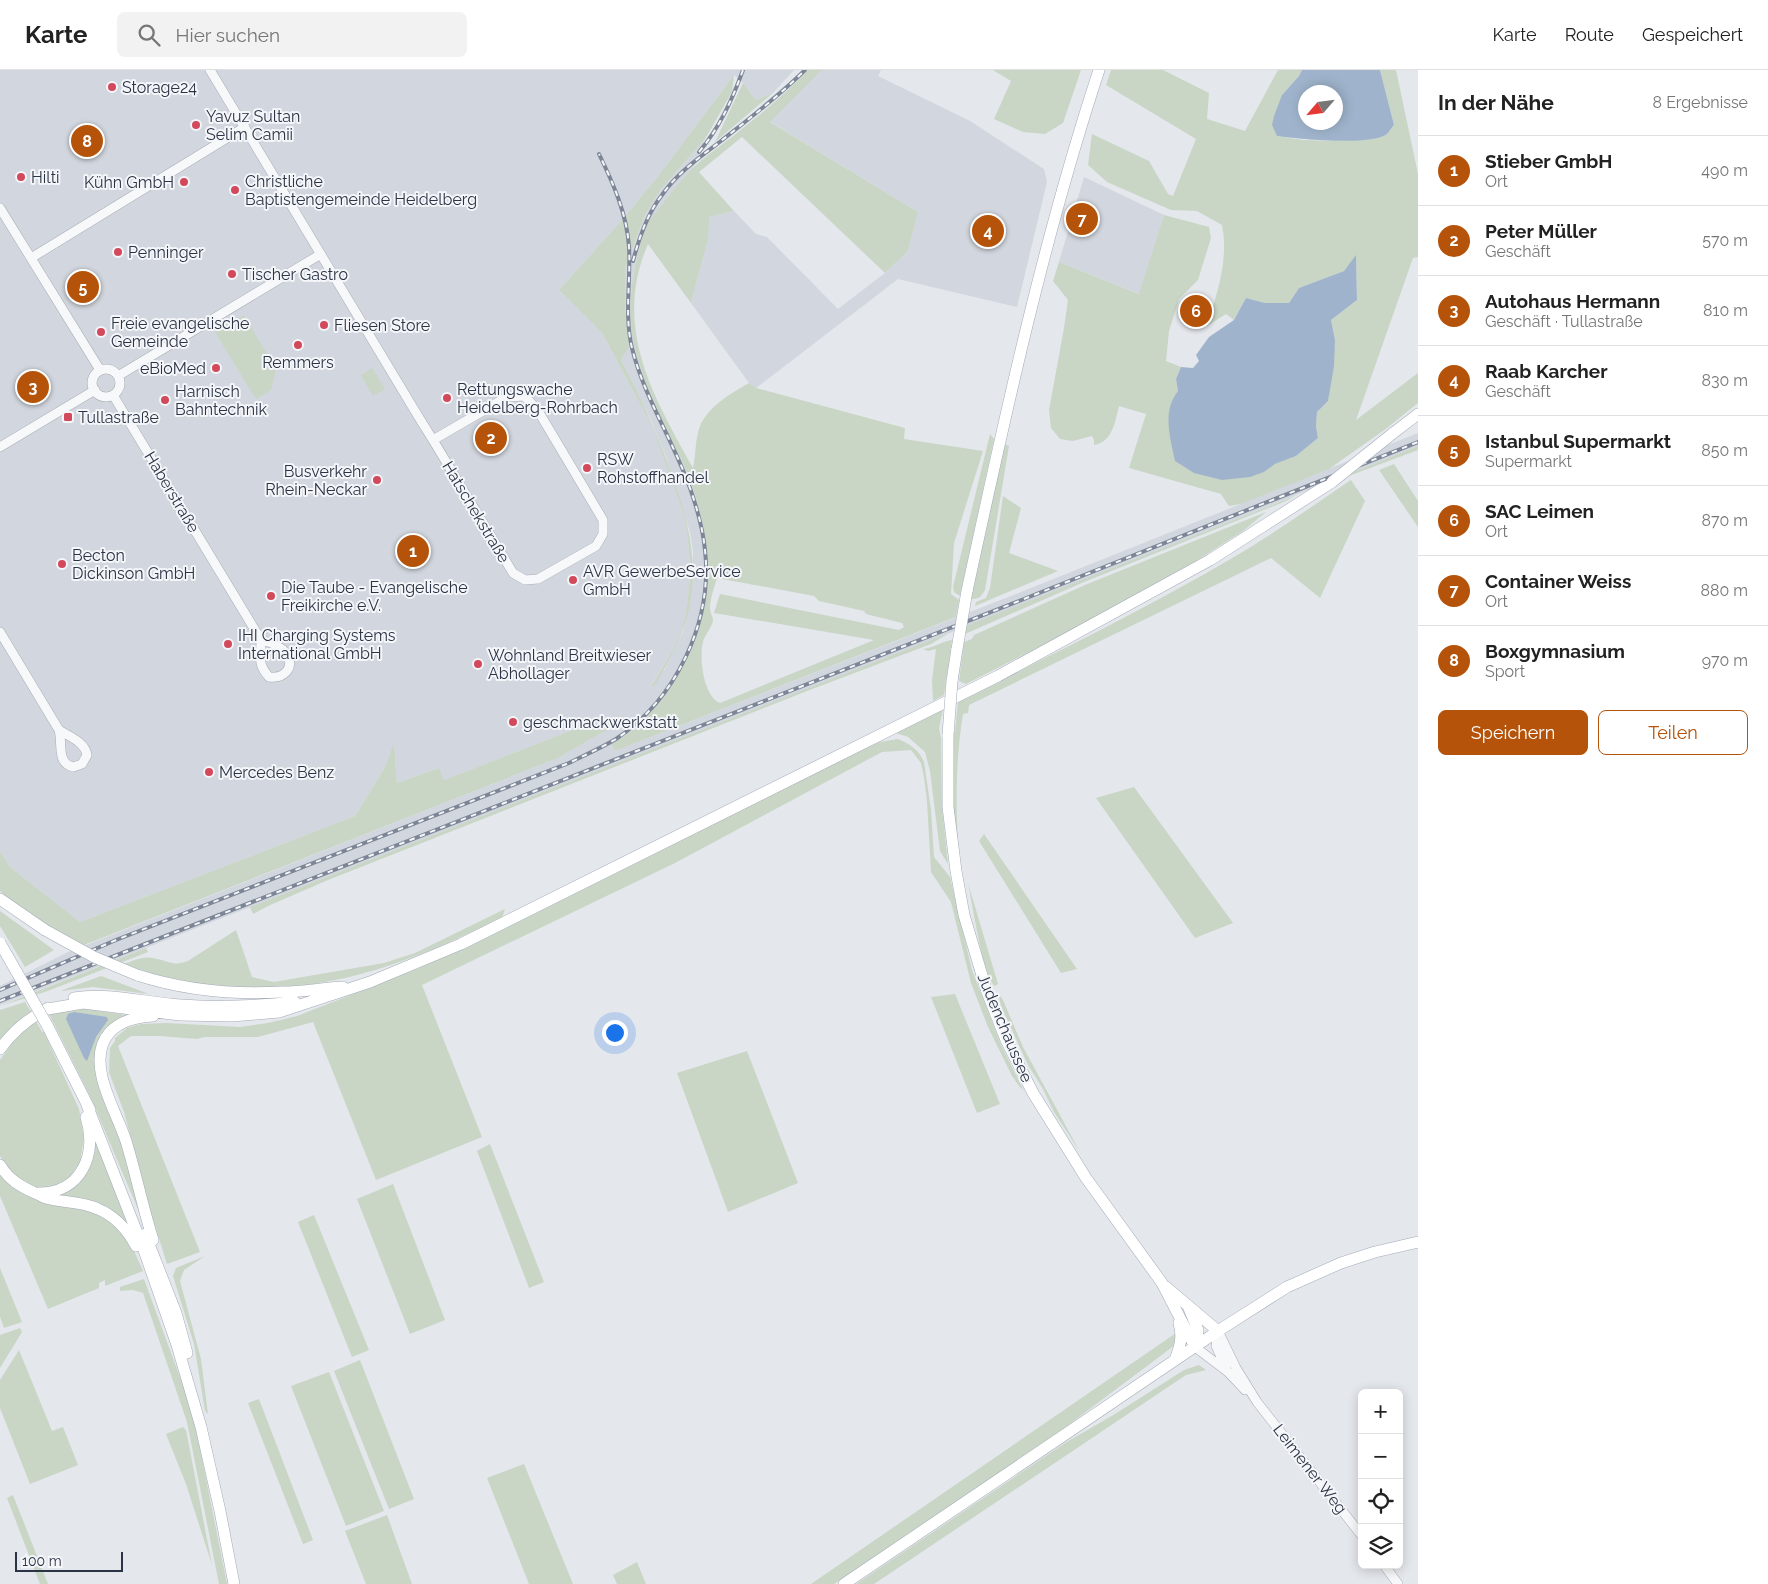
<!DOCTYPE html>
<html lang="de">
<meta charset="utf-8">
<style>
body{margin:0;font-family:Raleway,sans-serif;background:#f2f2f2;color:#222}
.controls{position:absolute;right:15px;bottom:15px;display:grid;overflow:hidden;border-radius:8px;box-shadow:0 2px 12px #0003}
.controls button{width:45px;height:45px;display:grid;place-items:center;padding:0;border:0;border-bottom:1px solid #e0e0e0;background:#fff;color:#222;font:25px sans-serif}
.compass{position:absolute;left:1298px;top:15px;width:45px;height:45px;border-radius:50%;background:#fff;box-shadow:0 2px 12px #0003;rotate:242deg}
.scale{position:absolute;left:15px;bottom:12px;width:108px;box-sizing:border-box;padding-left:5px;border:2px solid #2b3445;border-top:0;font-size:14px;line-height:18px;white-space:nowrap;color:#2b3445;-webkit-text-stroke:4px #f4f6f9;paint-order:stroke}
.you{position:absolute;left:614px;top:962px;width:18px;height:18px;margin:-12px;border:4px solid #fff;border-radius:50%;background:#1a73e8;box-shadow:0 0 0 8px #1a73e833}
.badge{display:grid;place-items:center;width:32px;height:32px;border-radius:50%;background:#b45309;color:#fff;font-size:16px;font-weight:700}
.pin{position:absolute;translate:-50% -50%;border:2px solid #fff;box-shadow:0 1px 5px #0006}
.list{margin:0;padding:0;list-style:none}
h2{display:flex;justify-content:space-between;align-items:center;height:65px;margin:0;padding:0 20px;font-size:21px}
h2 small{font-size:16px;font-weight:400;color:#767676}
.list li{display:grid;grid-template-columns:32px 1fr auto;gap:15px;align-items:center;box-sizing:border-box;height:70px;padding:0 20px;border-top:1px solid #e0e0e0}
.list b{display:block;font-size:19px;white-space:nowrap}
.list p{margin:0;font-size:16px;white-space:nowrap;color:#767676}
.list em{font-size:16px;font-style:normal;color:#767676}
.actions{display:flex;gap:10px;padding:15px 20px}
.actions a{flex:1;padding:11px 0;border:1px solid #b45309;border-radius:8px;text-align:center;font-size:18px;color:#b45309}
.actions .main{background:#b45309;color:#fff}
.icon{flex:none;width:28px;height:28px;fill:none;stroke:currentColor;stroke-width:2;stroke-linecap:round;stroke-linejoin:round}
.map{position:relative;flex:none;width:1418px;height:1514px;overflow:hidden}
header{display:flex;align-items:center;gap:30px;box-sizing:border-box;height:70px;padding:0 25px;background:#fff;border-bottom:1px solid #e0e0e0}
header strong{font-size:24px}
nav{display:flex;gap:28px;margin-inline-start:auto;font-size:18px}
.search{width:350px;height:45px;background:#f2f2f2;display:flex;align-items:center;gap:12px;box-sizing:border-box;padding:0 18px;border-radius:8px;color:#767676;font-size:19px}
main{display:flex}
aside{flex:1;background:#fff}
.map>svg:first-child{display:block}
.built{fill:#d2d6de}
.green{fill:#c9d6c5;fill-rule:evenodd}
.water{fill:#9fb4cc;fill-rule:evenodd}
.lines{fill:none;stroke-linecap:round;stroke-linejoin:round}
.minor-casing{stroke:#a9aeb7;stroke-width:10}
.major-casing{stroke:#a3abb8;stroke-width:12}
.minor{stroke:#f7f8fa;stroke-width:9}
.major{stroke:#fff;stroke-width:11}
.rail-casing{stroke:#7d8696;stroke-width:4}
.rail{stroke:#f4f6f9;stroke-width:2;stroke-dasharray:5.5;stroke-linecap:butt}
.major-bridge-casing{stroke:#a3abb8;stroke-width:12;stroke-linecap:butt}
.major-bridge{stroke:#fff;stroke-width:11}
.poi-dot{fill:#d1495b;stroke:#f4f6f9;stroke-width:2}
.labels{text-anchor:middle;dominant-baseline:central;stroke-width:4;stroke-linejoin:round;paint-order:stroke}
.poi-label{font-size:16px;fill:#2b3445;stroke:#f4f6f9;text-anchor:start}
.street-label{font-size:16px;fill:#2b3445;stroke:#f4f6f9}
</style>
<header>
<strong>Karte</strong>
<div class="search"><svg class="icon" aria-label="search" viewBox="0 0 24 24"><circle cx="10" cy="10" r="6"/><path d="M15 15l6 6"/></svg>Hier suchen</div>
<nav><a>Karte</a><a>Route</a><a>Gespeichert</a></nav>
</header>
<main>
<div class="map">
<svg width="1418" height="1514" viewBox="0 0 1418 1514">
<rect width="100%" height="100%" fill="#e4e7ec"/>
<path class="built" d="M0,0H794L773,23L756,30L743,13L734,5L658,106L623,149L559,220L602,263L652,356L683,443L687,462L691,502L686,542L681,562L673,580L652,614L665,599L683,562L692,523L693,482L690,462L666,387L651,350L621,290L629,277L625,235V199L645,145L661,119L705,69L694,97L669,125L648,153L634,200L630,232L632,259L640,297L685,399L699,438L708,481L707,525L697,568L678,607L665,626L651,643L635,657L613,674L615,681L1016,524L1418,363V376L1021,535L0,935V916L66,883L558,688L610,658L624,646L567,662L444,710L439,698L397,713L394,674L384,699L355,746L80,852L10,797L0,781Z
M822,0H881L878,6L970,51L1044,99L1047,112L1017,237L898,209L756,318L749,313L691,233L708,170V147L734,141L756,164L767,167L838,239L885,203L908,181L918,142L769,51Z
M1084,107L1164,145L1140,224L1059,192Z"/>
<path class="green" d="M808,0H822L770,52L918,142L908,181L885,203L742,67L699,102L734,141L709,147L708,170L691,233L648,174C612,257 653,326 693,398C696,385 695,369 700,356C709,336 731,323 749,313L756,318L905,358L904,369L983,381L954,473L951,524L959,530L956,547L615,681L612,674C643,656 667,627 684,595C722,525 711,451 677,381C661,347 642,312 634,274C628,245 630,216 637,188C640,176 643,164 648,153C651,148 656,142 660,137C670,123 681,110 693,98C708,83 727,72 743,58C766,40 788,21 808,0ZM717,508L814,526L819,531L864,541L866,544L902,553L904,557L899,560L720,524L714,543L874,570L720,633C703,626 699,587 703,572C705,564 712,558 713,550C713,546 710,543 710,539C710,529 714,518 717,508Z
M993,0H1081L1063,53L1045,64L1023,62L994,49L1011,11Z
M1111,0H1163L1209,23L1207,49L1245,61L1278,0H1302L1299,6L1282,25L1277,66L1303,70L1341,71L1370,68L1387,64L1394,55L1380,0H1396L1418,104V187L1413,188L1356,350L1418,303V333L1387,358L1329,399L1241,434L1229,436L1221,424L1129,398L1146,344L1119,336C1115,351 1113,372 1094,375V370L1092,366L1073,371L1060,369L1051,358L1049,340L1064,258L1068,230L1053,211L1059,192L1139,224L1164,145L1209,157L1211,168L1198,210L1179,229L1169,261L1166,291L1181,297L1176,309L1178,321L1264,402L1275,394L1296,386L1318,368L1316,356L1317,342L1328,331L1335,270L1331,250L1357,230L1356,186L1344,201L1299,218L1289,233H1265L1246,228L1234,250L1226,244L1207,256C1217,223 1229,190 1222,155L1197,141L1171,140L1107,112L1088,95L1092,64L1149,91L1168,124L1173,126L1196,69L1106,15Z
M734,5L732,22L705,69L661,119L645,145L625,199V235L629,277L621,290C641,328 658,365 672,405C702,488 703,541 654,616L652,615L673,580L681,562L686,542L691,502L687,462L683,443L652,356L602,263L559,220L623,149L658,106Z
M743,13L756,30L773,23L715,72Z
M244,245L276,299L271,320L256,329L215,262Z
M372,298L385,319L373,326L361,305Z
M990,364L994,369L960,526L954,522L953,517Z
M1004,374L1009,376L985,520C981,527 979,529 971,529Z
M1418,376V380L1330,413L1336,409Z
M1394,394L1418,431V457L1379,400Z
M1351,410L1365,431L1320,528L1271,488L969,635L968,643L963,644C955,693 955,746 960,795C966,841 982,891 994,936L962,821L952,725L953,663L955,662L958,632C1050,585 1144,540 1234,487C1274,464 1312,436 1351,410Z
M1297,425L1286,431L1084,512L965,564L966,556Z
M1003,426L1021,438L1009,483L1058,501L975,536L976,532L986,528L990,518Z
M1266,442L1243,461L1152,519L966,614L959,611L964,572L972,569L974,565L1085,515Z
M949,563L931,574L807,621L328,810L268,836L253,844L250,837Z
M952,570L944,625L933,631L932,610L936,579L928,581L923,579C934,578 942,571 952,570Z
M943,639L939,658L941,668L942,737L948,794L940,781L930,701L925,682L908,667L896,663Z
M625,645L610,658L558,688L84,875L64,866L6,827L0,821V781L10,797L80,852L355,746L384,699L394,673L397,713L439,698L444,710L567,662Z
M898,669C910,674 919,680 924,692L931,740L934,787L950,807L972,900L1001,975L1024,1021L1019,1016L1012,1006L988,957L971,913L951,832L931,802L927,731L924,707L921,693L911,680L882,682L675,793L422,915L482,1067L376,1110L313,952L258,967H205L197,969L160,966H131L118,976L200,1182L167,1194L150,1140L124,1042L109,1002L110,978L115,971V968L127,958L141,954L167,953L240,957L268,953L297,946L417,899L476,872L844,687L880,672Z
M1134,717L1233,853L1195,868L1096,728Z
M984,764L1077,899L1061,903L979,771Z
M968,813L998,914L995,916C983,907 972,831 968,813Z
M505,839L502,848C455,870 408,892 357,905C282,925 197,922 124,894C133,891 142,886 152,888C168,890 172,897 188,891L236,860L252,907L274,912L384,893L415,883Z
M0,841L54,880L25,897L0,856Z
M146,878L148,882L143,884L45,922L0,936Z
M101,906L149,924L93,917L60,921Z
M998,923L1003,930L1023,977L1080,1082L1054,1042L1043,1019L1028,995L1001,936Z
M955,924L1000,1034L977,1043L931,927Z
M25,932L31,942L12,956L0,971V940Z
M83,937L100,941L133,946L96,980C93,1013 108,1032 118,1062C127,1088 133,1117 140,1144L90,1026L49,944Z
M36,951L42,962H44L79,1039L84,1068L80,1092L67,1112L42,1119L26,1114L10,1101L0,1086V990L18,965Z
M747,981L798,1113L728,1142L677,1003Z
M94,1066L131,1160L117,1147L55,1125L70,1119Z
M490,1074L544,1212L529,1218L477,1081Z
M0,1103L13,1117L35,1129L86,1139L107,1148L131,1174L143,1201L105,1216V1210L99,1213V1218L48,1239L0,1126Z
M393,1114L445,1250L410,1264L357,1129Z
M314,1145L369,1280L352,1287L298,1152Z
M205,1186L184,1200L180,1211L201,1289L208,1344L205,1341L194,1274L173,1206L176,1198Z
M0,1198L22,1252L4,1258L0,1247Z
M144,1209L193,1343L227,1514H219L187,1352L143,1223L133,1220L120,1221V1217Z
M20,1258L22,1262L0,1298V1265Z
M1179,1261L1175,1275L1063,1359L834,1514H811Z
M19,1280L52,1361L63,1357L78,1395L30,1414L0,1338V1310Z
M360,1290L414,1429L389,1439L334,1301Z
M1199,1295L1206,1300L1186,1305L874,1514H856L1065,1373L1115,1344L1184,1300Z
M329,1302L384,1441L346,1456L291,1316Z
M259,1329L313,1470L303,1474L248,1333Z
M183,1357L186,1360L212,1495L186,1414L166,1364Z
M524,1394L573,1514H529L487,1408Z
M13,1425L48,1514H40L7,1428Z
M387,1445L412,1514H366L345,1461Z
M637,1492L646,1514H617L613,1505Z"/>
<path class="water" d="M1302,0H1380L1394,55C1392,57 1389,62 1387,64C1371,76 1298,69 1277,66L1272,55L1274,46L1282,25L1299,6ZM1306,22H1336V52H1306Z
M1356,185L1357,230L1331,250L1335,270L1334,296L1328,331L1317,342L1316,356L1318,368L1296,386L1275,394L1264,402L1250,407L1222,410L1194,403L1175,391C1170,367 1162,341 1178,321L1176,309L1181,297L1193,298L1199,291L1196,285L1209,267L1234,250L1246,228L1265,233H1289L1299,218L1344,201Z
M74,942L107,947L108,950L96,967L87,991L84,988L66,949L68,944Z"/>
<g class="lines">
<defs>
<path id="minor" d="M210,0L418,346L436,375L513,503L525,510L538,509L596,476L603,464V450L537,339L524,326L507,327L433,370
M0,138L100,300
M31,188L245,57
M92 313a14 14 0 1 1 28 0a14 14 0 1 1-28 0Z
M118,306L321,184
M113,325L261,570C261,586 257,594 269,607C284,609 296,597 286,583C280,575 269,572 261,570
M0,377L95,320
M0,562L59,660C63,673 56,693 73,697L82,694L87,685C85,672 70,667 59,660
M1218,1261L1236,1298L1257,1332L1362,1466
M1218,1261L1216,1276L1226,1298
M1195,1277L1228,1302L1245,1320
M1384,1495L1398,1514"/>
<path id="major" d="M1392,364L1418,344
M967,521C1005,346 1043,170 1099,0
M952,611L957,579
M948,665V737L956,801L964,845L987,922L1006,970L1033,1023L1086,1108L1162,1213L1195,1277
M0,829L45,860
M137,905C184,920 232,925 282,922C302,922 323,918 343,917
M74,928C109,922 146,933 181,935C219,938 257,936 295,932
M48,939L83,933L180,945L232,946L279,942L370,912L461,874L507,851L998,606L1210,490L1332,412
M47,955L90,1040
M0,979C13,961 29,948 48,938
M87,1035L145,1183L177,1275L201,1357L220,1441L234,1514
M0,1095C9,1110 20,1116 35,1123C39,1124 42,1127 46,1128C63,1133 81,1131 98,1139C115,1146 128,1161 136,1176
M39,1123C81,1123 98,1084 86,1047
M145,1164L176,1243L187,1283
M153,1170C143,1138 136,1104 126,1071C119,1050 107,1029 102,1007C93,967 115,948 153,946
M1166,1217L1218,1261
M1188,1236L1198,1260L1195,1277
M1175,1290C1180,1277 1183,1267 1179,1253
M844,1514L1218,1261L1287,1217L1341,1193L1375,1182L1418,1172"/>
</defs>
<use href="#minor" class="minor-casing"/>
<use href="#major" class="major-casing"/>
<use href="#minor" class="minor"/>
<use href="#major" class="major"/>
<defs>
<path id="rail" d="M699,82C720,57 732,30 743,0
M633,191C639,168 647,144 662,125C677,103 700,87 721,71C750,48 779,26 805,0
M0,920L116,870L569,693C585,685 601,678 616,669C676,629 713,552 705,480C703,459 697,438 690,418C673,370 644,327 632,278C624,245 631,210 629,177C627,144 613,113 599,84
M0,931L1019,531L1418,372"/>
</defs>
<use href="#rail" class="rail-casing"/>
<use href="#rail" class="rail"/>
<defs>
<path id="major-bridge" d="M1332,412L1392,364
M957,579L967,521
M948,665L952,611
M45,860L94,887L137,905
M0,873L47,955"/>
</defs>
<use href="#major-bridge" class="major-bridge-casing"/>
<use href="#major-bridge" class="major-bridge"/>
</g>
<g class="poi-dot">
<circle cx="112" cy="17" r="5"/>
<circle cx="196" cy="55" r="5"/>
<circle cx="21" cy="107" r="5"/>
<circle cx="184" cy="112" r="5"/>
<circle cx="235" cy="120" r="5"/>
<circle cx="118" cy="182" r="5"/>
<circle cx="232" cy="204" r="5"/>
<circle cx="324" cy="255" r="5"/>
<circle cx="101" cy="262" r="5"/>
<circle cx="298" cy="275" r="5"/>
<circle cx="216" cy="298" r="5"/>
<circle cx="447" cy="328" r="5"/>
<circle cx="165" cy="330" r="5"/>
<rect x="63" y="342" width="10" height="10" rx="2.5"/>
<circle cx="587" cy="398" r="5"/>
<circle cx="377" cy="410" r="5"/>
<circle cx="62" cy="494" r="5"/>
<circle cx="573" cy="510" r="5"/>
<circle cx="271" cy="526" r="5"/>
<circle cx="228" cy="574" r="5"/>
<circle cx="478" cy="594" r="5"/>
<circle cx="513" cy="652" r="5"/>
<circle cx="209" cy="702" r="5"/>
</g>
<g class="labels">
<g class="poi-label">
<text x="122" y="17">Storage24</text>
<text x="206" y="46">Yavuz Sultan<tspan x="206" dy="18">Selim Camii</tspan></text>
<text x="31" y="107">Hilti</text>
<text x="245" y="111">Christliche<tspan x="245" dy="18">Baptistengemeinde Heidelberg</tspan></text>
<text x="174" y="112" text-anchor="end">Kühn GmbH</text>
<text x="128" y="182">Penninger</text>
<text x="242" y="204">Tischer Gastro</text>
<text x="111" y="253">Freie evangelische<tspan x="111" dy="18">Gemeinde</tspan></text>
<text x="334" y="255">Fliesen Store</text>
<text x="298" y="292" text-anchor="middle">Remmers</text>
<text x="206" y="298" text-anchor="end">eBioMed</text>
<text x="457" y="319">Rettungswache<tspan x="457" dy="18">Heidelberg-Rohrbach</tspan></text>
<text x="175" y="321">Harnisch<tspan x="175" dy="18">Bahntechnik</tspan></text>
<text x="78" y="347">Tullastraße</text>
<text x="597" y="389">RSW<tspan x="597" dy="18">Rohstoffhandel</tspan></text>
<text x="367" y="401" text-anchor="end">Busverkehr<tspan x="367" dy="18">Rhein-Neckar</tspan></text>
<text x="72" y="485">Becton<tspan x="72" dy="18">Dickinson GmbH</tspan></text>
<text x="583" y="501">AVR GewerbeService<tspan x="583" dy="18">GmbH</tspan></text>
<text x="281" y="517">Die Taube - Evangelische<tspan x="281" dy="18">Freikirche e.V.</tspan></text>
<text x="238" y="565">IHI Charging Systems<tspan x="238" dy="18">International GmbH</tspan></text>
<text x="488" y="585">Wohnland Breitwieser<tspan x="488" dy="18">Abhollager</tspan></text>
<text x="523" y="652">geschmackwerkstatt</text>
<text x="219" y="702">Mercedes Benz</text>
</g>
<g class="street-label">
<text transform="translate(172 422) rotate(59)">Haberstraße</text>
<text transform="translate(476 442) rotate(59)">Hatschekstraße</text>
<text transform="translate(1005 958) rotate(67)">Judenchaussee</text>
<text transform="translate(1310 1399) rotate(52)">Leimener Weg</text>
</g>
</g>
</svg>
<div class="controls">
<button>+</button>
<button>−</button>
<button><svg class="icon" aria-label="locate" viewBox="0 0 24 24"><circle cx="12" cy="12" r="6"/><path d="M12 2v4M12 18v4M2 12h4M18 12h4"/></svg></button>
<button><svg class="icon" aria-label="layers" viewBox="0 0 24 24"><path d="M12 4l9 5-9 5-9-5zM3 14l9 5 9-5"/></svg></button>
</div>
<svg class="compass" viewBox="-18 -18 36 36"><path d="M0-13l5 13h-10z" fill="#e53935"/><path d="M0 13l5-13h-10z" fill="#767676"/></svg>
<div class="scale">100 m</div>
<div class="you"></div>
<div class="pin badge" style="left:413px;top:481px">1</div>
<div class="pin badge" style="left:491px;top:368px">2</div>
<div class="pin badge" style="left:33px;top:317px">3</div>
<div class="pin badge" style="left:988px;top:161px">4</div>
<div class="pin badge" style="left:83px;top:217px">5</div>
<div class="pin badge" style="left:1196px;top:241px">6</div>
<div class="pin badge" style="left:1082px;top:149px">7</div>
<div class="pin badge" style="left:87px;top:71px">8</div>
</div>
<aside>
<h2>In der Nähe<small>8 Ergebnisse</small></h2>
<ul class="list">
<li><span class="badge">1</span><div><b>Stieber GmbH</b><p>Ort</p></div><em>490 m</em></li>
<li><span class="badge">2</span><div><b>Peter Müller</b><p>Geschäft</p></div><em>570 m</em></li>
<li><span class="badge">3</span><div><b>Autohaus Hermann</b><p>Geschäft · Tullastraße</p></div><em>810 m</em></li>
<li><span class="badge">4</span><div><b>Raab Karcher</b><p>Geschäft</p></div><em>830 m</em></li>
<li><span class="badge">5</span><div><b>Istanbul Supermarkt</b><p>Supermarkt</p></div><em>850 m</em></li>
<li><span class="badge">6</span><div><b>SAC Leimen</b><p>Ort</p></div><em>870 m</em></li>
<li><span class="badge">7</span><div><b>Container Weiss</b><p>Ort</p></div><em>880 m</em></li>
<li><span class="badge">8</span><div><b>Boxgymnasium</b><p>Sport</p></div><em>970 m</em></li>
</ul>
<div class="actions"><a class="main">Speichern</a><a>Teilen</a></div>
</aside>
</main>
